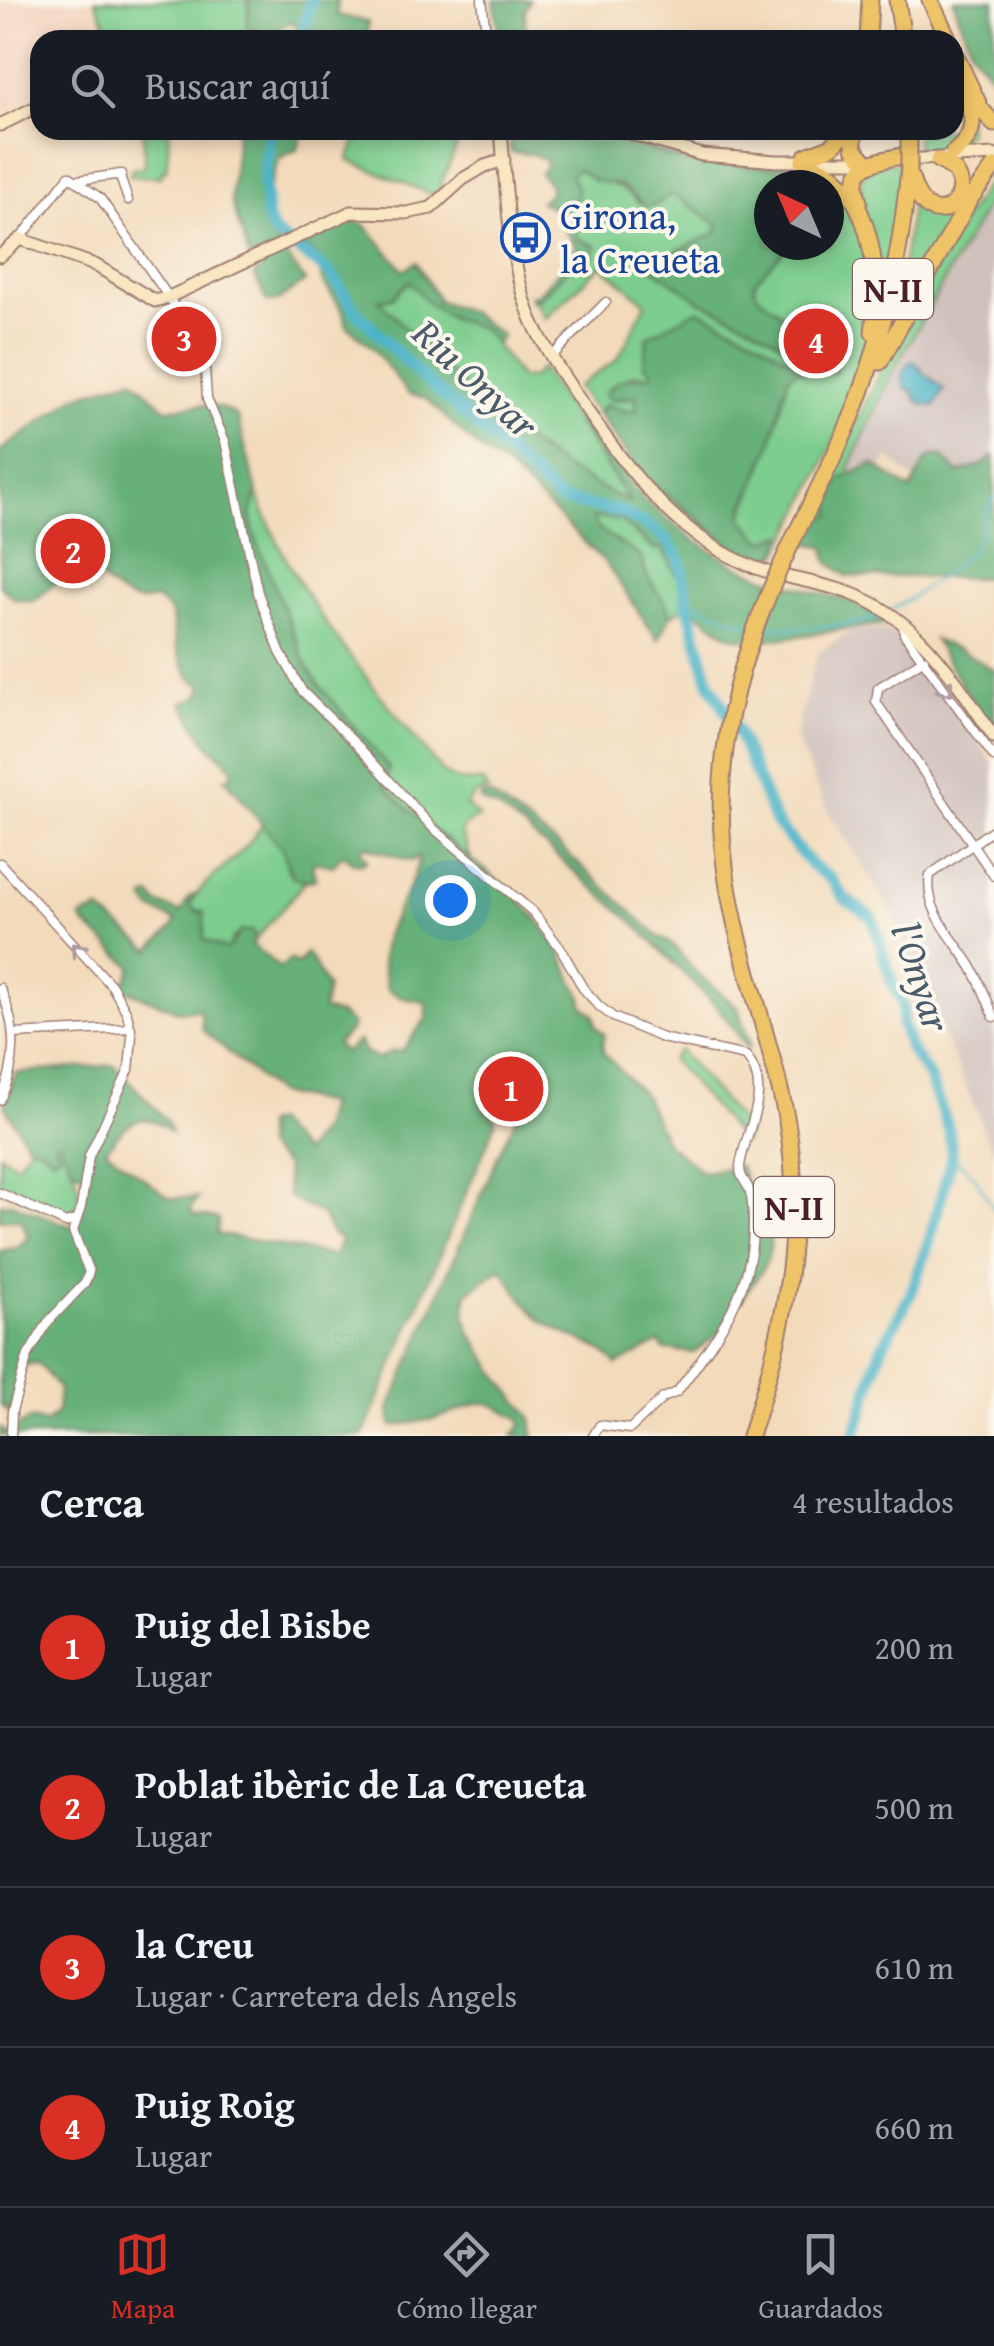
<!DOCTYPE html>
<html lang="es">
<meta charset="utf-8">
<style>
body{margin:0;font-family:"Gentium Book Plus",serif;background:#242831;color:#f1f3f6}
.compass{position:absolute;left:754px;top:170px;width:90px;height:90px;border-radius:50%;background:#171b24;box-shadow:0 5px 15px #0003;rotate:316deg}
.you{position:absolute;left:450px;top:900px;width:35px;height:35px;margin:-25px;border:8px solid #fff;border-radius:50%;background:#1a73e8;box-shadow:0 0 0 15px #1a73e833}
.badge{display:grid;place-items:center;width:65px;height:65px;border-radius:50%;background:#d93025;color:#fff;font-size:32px;font-weight:700}
.pin{position:absolute;translate:-50% -50%;border:5px solid #fff;box-shadow:0 2px 10px #0006}
.list{margin:0;padding:0;list-style:none}
h2{display:flex;justify-content:space-between;align-items:center;height:130px;margin:0;padding:0 40px;font-size:42px}
h2 small{font-size:32px;font-weight:400;color:#9ea1a6}
.list li{display:grid;grid-template-columns:65px 1fr auto;gap:30px;align-items:center;box-sizing:border-box;height:160px;padding:0 40px;border-top:2px solid #363941}
.list b{display:block;font-size:38px;white-space:nowrap}
.list p{margin:0;font-size:32px;white-space:nowrap;color:#9ea1a6}
.list em{font-size:32px;font-style:normal;color:#9ea1a6}
.icon{flex:none;width:55px;height:55px;fill:none;stroke:currentColor;stroke-width:2;stroke-linecap:round;stroke-linejoin:round}
.map{position:relative;flex:none;width:994px;height:1436px;overflow:hidden}
.search{position:absolute;background:#171b24;box-shadow:0 5px 15px #0003;left:30px;right:30px;top:30px;height:110px;display:flex;align-items:center;gap:25px;box-sizing:border-box;padding:0 35px;border-radius:30px;color:#9ea1a6;font-size:38px}
.sheet{height:770px;background:#171b24}
nav{display:flex;justify-content:space-around;align-items:center;box-sizing:border-box;height:140px;border-top:2px solid #363941;background:#171b24;font-size:28px;color:#9ea1a6}
nav a{display:grid;justify-items:center;gap:5px}
nav .on{color:#d93025}
.map>svg:first-child{display:block}
.built{fill:#f3d4bf}
.industrial{fill:#cfc0bb}
.green{fill:#7dcd8e;stroke:#64765c;stroke-width:2.5;fill-rule:evenodd}
.forest{fill:#66b079;stroke:#586852;stroke-width:2.5}
.water{fill:#4ab3c8;stroke:#4a697a;stroke-width:2.5}
.lines{fill:none;stroke-linecap:round;stroke-linejoin:round}
.stream{stroke:#4ab3c8;stroke-width:2.5}
.river{stroke:#4ab3c8;stroke-width:12}
.street-casing{stroke:#9e7c72;stroke-width:11}
.secondary-casing{stroke:#9e7c72;stroke-width:15}
.highway-casing{stroke:#9e7c72;stroke-width:19}
.street{stroke:#fff;stroke-width:8}
.secondary{stroke:#f9e7c3;stroke-width:11}
.highway{stroke:#efc469;stroke-width:15}
.highway-bridge-casing{stroke:#9e7c72;stroke-width:19;stroke-linecap:butt}
.highway-bridge{stroke:#efc469;stroke-width:15}
.oneway{stroke:#ae9aa0}
.labels{text-anchor:middle;dominant-baseline:central;stroke-width:8;stroke-linejoin:round;paint-order:stroke}
.shield{fill:#fbf7ec;stroke:#7f6065;stroke-width:2.5}
.shield-label{font-size:35px;font-weight:bold;fill:#4a1f2b}
.transit-label{font-size:38px;fill:#164399;stroke:#fbf7ec;text-anchor:start}
.water-label{font-size:40px;font-style:italic;fill:#4a5a6a;stroke:#fbf7ec}
</style>
<div class="map">
<svg width="994" height="1436" viewBox="0 0 994 1436">
<rect width="100%" height="100%" fill="#fbf7ec"/>
<filter id="ink" filterUnits="userSpaceOnUse"><feTurbulence type="fractalNoise" baseFrequency=".01" numOctaves="2"/><feDisplacementMap in="SourceGraphic" scale="20" xChannelSelector="R" yChannelSelector="G"/><feConvolveMatrix kernelMatrix="1 2 1 2 8 2 1 2 1" color-interpolation-filters="sRGB"/></filter>
<filter id="wash" filterUnits="userSpaceOnUse"><feTurbulence type="fractalNoise" baseFrequency=".0048" numOctaves="4" result="noise"/><feDisplacementMap in="SourceGraphic" scale="40" xChannelSelector="R" yChannelSelector="G"/><feGaussianBlur stdDeviation="2.25" result="paint"/><feColorMatrix in="noise" values="0 0 0 0 0 0 0 0 0 0 0 0 0 0 0 0 0 1.4 0 .05"/><feComposite in="paint" operator="in"/></filter>
<g filter="url(#wash)">
<rect width="100%" height="100%" fill="#f2daba"/>
<path class="built" d="M39,0H89L107,40H40V95L0,114V7Z"/>
<path class="industrial" d="M994,192V456L983,465L958,473L943,457L920,469L918,479L908,475L888,457L882,468L873,464L852,474L849,470L851,464L891,375Z
M854,628L890,631L928,669L994,765V1154L891,911L828,811L795,737L817,654Z"/>
<path class="green" d="M95,0H249L247,26L255,40H113Z
M954,88L967,117L968,132L948,149L917,150L916,130H954Z
M143,130H169L167,170L162,171L161,177L130,176L132,168L140,169L145,165Z
M361,130H426L458,143L436,196L348,160Z
M593,130H602C633,141 664,155 696,161C737,168 786,154 824,175C840,183 852,207 858,223C901,332 827,458 779,554L766,565L742,555L651,487L577,387L618,359L646,303L601,265L545,319L536,302L585,252L592,256L595,246L578,239L556,203L572,202L577,188L570,174L578,169C603,186 617,179 639,203L671,194L678,195L719,225L716,233L664,257L646,252L643,259L700,301L752,325L833,373L836,371L837,353L823,338L813,340L757,295L754,288L755,281L789,245H829V192L835,199L828,182L793,168L711,166L675,160ZM698,310L754,337L806,370L795,371L788,378L771,444L742,518L762,541L767,542L778,536L769,559H753L730,545L673,498L649,484L599,415L600,408L636,411V396L619,400L610,387L634,374L650,376L652,371L644,364L647,343L662,330Z
M883,163L902,164L900,200L881,313L861,200L862,176Z
M994,174V192L891,375L851,464L849,470L852,474L839,480L831,501L832,515L810,521C865,408 919,275 994,174Z
M912,198L916,203L963,202L884,343L901,277Z
M408,280L451,319L481,326L521,379L533,377L541,368L631,504C613,494 594,485 576,475C499,432 438,362 378,300L392,298Z
M257,492C293,600 374,685 443,773L459,781L484,782L488,791L475,794L466,805L479,817L467,824L461,833L472,860L405,808L384,786L389,768L316,681L305,663L253,532L251,513Z
M598,517L622,521L654,550L661,547L679,579L685,607L671,615C662,593 645,582 641,557L598,529L592,519Z
M262,824L283,850L289,873L305,882L255,940V937L235,936L227,950L204,940L202,912L191,909V901C212,872 244,857 262,824Z
M679,1050L748,1130L744,1143L671,1059Z
M59,1141C71,1164 90,1193 70,1217L0,1188V1154L17,1165L29,1147L35,1145L53,1158L56,1143Z"/>
<path class="forest" d="M249,0H338L337,15L368,22L367,40H307L291,21L266,37L247,26Z
M494,0H530L525,11L526,32L518,40H500Z
M953,0H994V79L972,52Z
M237,130H303L298,149L279,158L262,210L267,230L305,281L278,301L267,302L254,274L262,269L256,256L250,259L231,201Z
M523,130H593L688,163L806,169L828,182L842,197L840,201L829,192V185H769V245H789L755,281L754,288L758,295L813,340L823,337L838,356L836,372H828L752,325L700,301L647,264L643,259L646,252L664,257L716,233L719,225L672,194L656,205L646,207L620,185L595,181L578,169L570,175L577,188V199L557,204L575,222L578,239L596,246L592,257L585,252L536,302L531,301V295L535,296L570,259L576,246L557,219L554,208L540,202L550,193V185L540,173L546,166L545,160L533,154L511,152L509,145Z
M354,221L365,225L404,270L416,262L439,301L470,312L502,336L496,344C473,316 472,330 446,315C430,307 420,294 409,281L392,298L379,300C453,378 529,460 630,502L579,423L580,414L643,499L693,539L737,566L766,578L856,603L892,624C849,624 769,648 732,636C715,630 705,613 685,607L679,579L662,548L655,550L621,521L598,517L593,519L598,529L641,557C645,582 662,593 671,615L658,640L605,562L508,468L483,452L425,398L408,394L373,348L347,326C341,295 321,295 317,256L299,243L322,230Z
M698,310L754,337L808,371H795L788,378L771,444L743,510L742,518L763,541L784,535L777,552L769,559H754L730,545L673,498L649,484L599,415L605,404L623,411H636V396L611,400L605,395C615,377 633,377 650,376L652,371L644,364L648,336Z
M133,378L166,409C194,406 210,398 237,416L257,492L251,513L253,532L305,662L316,681L389,768L385,786C444,851 543,891 572,979C576,990 584,995 583,1006L594,1014L596,1026L605,1035L602,1044L604,1053L645,1097L666,1143L703,1172L740,1166C744,1178 747,1192 753,1204C762,1221 775,1232 769,1254C765,1271 749,1285 741,1301L736,1302L723,1330L693,1353L663,1349L660,1342L617,1365C598,1340 565,1339 541,1319C525,1306 513,1285 501,1268L467,1293L465,1314L471,1334L501,1380L532,1418L534,1436H513L522,1424L519,1418L489,1403H479L435,1419L392,1426L389,1410L503,1144L533,1085L535,1050L531,1047L521,1064L520,1078L511,1074L505,1077L483,1107L495,1119V1125L363,1436H0V1428L6,1432L32,1419L46,1423L57,1412L59,1389L38,1363L23,1365L10,1413L0,1404V1251L18,1247L28,1237L21,1219L0,1220V1204L11,1203L75,1228L88,1176L73,1169L59,1142L56,1144L60,1153L53,1158L35,1145L29,1147L4,1105L16,1073L114,1065L167,1121L171,1132C142,1107 125,1123 106,1150L170,1198H198L190,1209L194,1215L219,1219L217,1234L335,1256L340,1239L332,1234L322,1215L288,1197L285,1166L265,1147V1124L274,1122L303,1153L321,1130L328,1104L276,1093L203,1030L200,1010L178,1011L118,987L127,979L132,967L84,923L81,917L99,910L150,950L172,929L176,921L151,909L144,899L151,895L157,903L181,913L189,897L196,894L190,905L196,912H204V940L227,950L241,931H252L255,940L252,945L280,968L290,959L298,964L306,953C317,964 318,975 327,987L323,1010L341,1015L352,1024L350,1031L336,1044L345,1053L359,1040L365,1053L378,1059L393,1051H402L427,1017L426,1002L403,998L387,989C385,979 382,967 382,957C383,924 414,891 419,856L411,861L363,846L360,850L367,860L363,864L351,862L343,854L333,866L317,862L312,865L316,878L312,881L293,878L283,850L225,778L231,776L232,768L205,741L182,703L198,697L203,689L200,683L193,681C187,672 180,661 177,650C169,625 181,615 155,599C125,608 113,586 89,571L87,563L97,554L86,545C75,562 53,587 34,601L15,599L0,586V451L77,396Z
M936,455L943,457L958,473L983,465L994,456V578L847,576L828,562L825,546L805,543L802,537L810,521L832,515L831,501L839,480L873,464L911,490L926,460Z
M934,640L958,649L994,670V737Z
M490,795L558,845L658,936L673,945L696,972L738,1008L749,1042L748,1049L719,1009L632,921L528,831L499,809L480,800L482,796Z"/>
<path class="water" d="M915,362L924,373L944,389L935,406L924,405L915,398L913,391L905,388L901,375L908,363Z"/>
<g class="lines">
<path class="stream" d="M686,599L733,620L751,624
M891,610C911,599 959,565 973,548C982,536 981,515 994,498
M764,627C796,630 854,628 884,614
M952,1155L975,1177L994,1209"/>
<path class="river" d="M301,40L311,0
M273,130L268,142L264,183L267,218L273,232L330,273L357,312L408,364L560,500L620,512L649,526L667,540L680,560L688,606L709,681L738,733L776,823L812,866L831,879L845,899L872,917L892,982L903,1005L902,1024L910,1049L928,1075L949,1130L952,1155L930,1239L911,1294L881,1349L855,1436"/>
</g>
</g>
<g filter="url(#ink)">
<g class="lines">
<defs>
<path id="street" d="M482,0L487,40
M119,174L128,200
M78,180L122,174
M20,239L69,176L100,198L170,299L199,347L205,368L207,399L225,441L258,593L280,652L302,691L356,744L433,828L533,912L561,949L583,988L599,1006L613,1017L662,1038L746,1056C774,1091 746,1126 740,1166C740,1177 743,1178 748,1187C753,1197 753,1214 753,1225C754,1291 714,1342 677,1392L663,1398L630,1429L600,1425L593,1436
M552,356L606,302
M903,623L904,634L994,757
M924,659L878,688L876,702L994,876
M994,829L930,875C924,911 953,937 971,966C980,982 987,999 994,1017
M0,863L112,986L127,1013L132,1036L129,1070L89,1156L81,1207L73,1231L89,1272L85,1283L48,1322L28,1355L12,1411L11,1436
M0,988C17,1025 18,1063 0,1100
M14,1034L131,1028
M0,1193L66,1223L75,1220"/>
<path id="secondary" d="M0,125L40,105
M501,130C506,188 509,264 531,318C545,350 566,380 586,409C628,470 673,530 742,562C777,579 816,580 852,594C918,618 956,681 994,737
M619,130L702,155L777,161H871
M904,160L994,155
M0,256L20,239L95,265L155,301L169,297L351,212L406,213L431,208L463,179L485,166L504,160"/>
<path id="highway" d="M897,0L903,40
M930,0L949,40
M868,40L870,0
M954,52L981,109L994,124
M854,130V148L865,161
M953,153C986,128 969,106 954,75
M806,156L832,146L848,130
M803,161C813,165 823,168 832,175C874,207 880,284 873,332
M911,178C931,250 994,183 938,160
M859,202C845,161 878,162 905,155
M880,362L970,199L994,167
M791,544C812,500 836,456 854,411C885,332 901,253 909,169
M723,848C731,943 770,1029 787,1122C806,1230 784,1333 750,1436"/>
</defs>
<use href="#street" class="street-casing"/>
<use href="#secondary" class="secondary-casing"/>
<use href="#highway" class="highway-casing"/>
<use href="#street" class="street"/>
<use href="#secondary" class="secondary"/>
<use href="#highway" class="highway"/>
<defs>
<path id="highway-bridge" d="M909,169V132
M723,848C713,739 745,641 791,544"/>
</defs>
<use href="#highway-bridge" class="highway-bridge-casing"/>
<use href="#highway-bridge" class="highway-bridge"/>
</g>
<defs><path id="oneway-chevron" d="M-2-3.5L2.5 0L-2 3.5" fill="none" stroke-width="1.6" stroke-linecap="round" stroke-linejoin="round" transform="scale(2.5)"/></defs>
<g class="oneway">
<use href="#oneway-chevron" transform="translate(947 690) rotate(54)"/>
<use href="#oneway-chevron" transform="translate(77 949) rotate(-133)"/>
</g>
</g>
<defs>
<symbol id="bus-ring" viewBox="-11 -11 22 22"><circle r="9.5" fill="#fbf7ec" stroke="#1a4fb4" stroke-width="1.5"/><path d="M-5-6H5V4H4V6H2V4H-2V6H-4V4H-5ZM-3.5-4V0h7V-4ZM-3.5 1.2v1.5H-2V1.2ZM2 1.2v1.5H3.5V1.2Z" fill="#1a4fb4"/></symbol>
</defs>
<g fill-rule="evenodd">
<use href="#bus-ring" x="498" y="210" width="55" height="55"/>
</g>
<g class="labels">
<g class="shield">
<rect x="853" y="259" width="80" height="60" rx="8"/>
<rect x="754" y="1177" width="80" height="60" rx="8"/>
</g>
<g class="shield-label">
<text x="893" y="289">N-II</text>
<text x="794" y="1207">N-II</text>
</g>
<g class="transit-label">
<text x="560" y="215">Girona,<tspan x="560" dy="44">la Creueta</tspan></text>
</g>
<g class="water-label">
<text transform="translate(476 378) rotate(43)">Riu Onyar</text>
<text transform="translate(922 977) rotate(72)">l'Onyar</text>
</g>
</g>
</svg>
<svg class="compass" viewBox="-18 -18 36 36"><path d="M0-13l5 13h-10z" fill="#e53935"/><path d="M0 13l5-13h-10z" fill="#9ea1a6"/></svg>
<div class="you"></div>
<div class="pin badge" style="left:511px;top:1089px">1</div>
<div class="pin badge" style="left:73px;top:551px">2</div>
<div class="pin badge" style="left:184px;top:339px">3</div>
<div class="pin badge" style="left:816px;top:341px">4</div>
<div class="search"><svg class="icon" aria-label="search" viewBox="0 0 24 24"><circle cx="10" cy="10" r="6"/><path d="M15 15l6 6"/></svg>Buscar aquí</div>
</div>
<section class="sheet">
<h2>Cerca<small>4 resultados</small></h2>
<ul class="list">
<li><span class="badge">1</span><div><b>Puig del Bisbe</b><p>Lugar</p></div><em>200 m</em></li>
<li><span class="badge">2</span><div><b>Poblat ibèric de La Creueta</b><p>Lugar</p></div><em>500 m</em></li>
<li><span class="badge">3</span><div><b>la Creu</b><p>Lugar · Carretera dels Angels</p></div><em>610 m</em></li>
<li><span class="badge">4</span><div><b>Puig Roig</b><p>Lugar</p></div><em>660 m</em></li>
</ul>
</section>
<nav>
<a class="on"><svg class="icon" aria-label="map" viewBox="0 0 24 24"><path d="M3 6l6-2 6 2 6-2v14l-6 2-6-2-6 2zM9 4v14M15 6v14"/></svg>Mapa</a>
<a><svg class="icon" aria-label="directions" viewBox="0 0 24 24"><path d="M12 3l9 9-9 9-9-9zM9 14v-3h6M13 9l2 2-2 2"/></svg>Cómo llegar</a>
<a><svg class="icon" aria-label="saved" viewBox="0 0 24 24"><path d="M7 4h10v16l-5-4-5 4z"/></svg>Guardados</a>
</nav>
